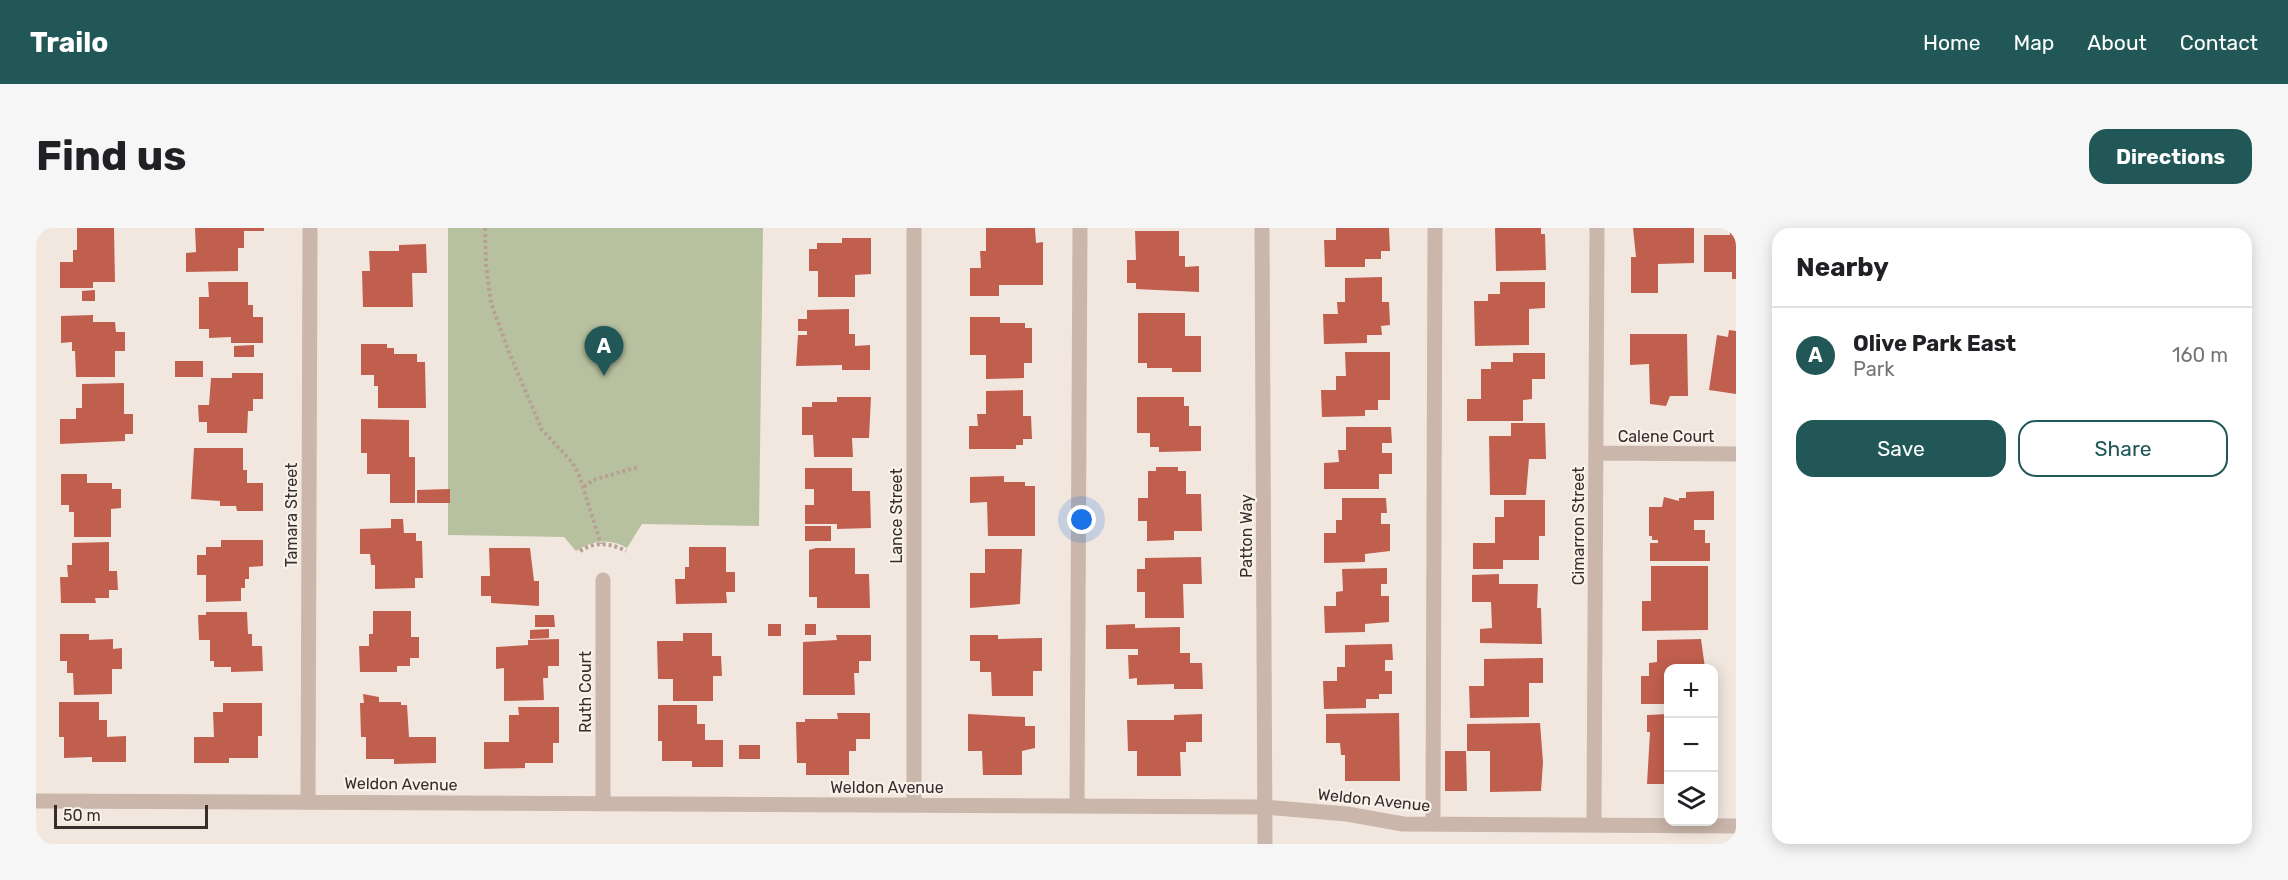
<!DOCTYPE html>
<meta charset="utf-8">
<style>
body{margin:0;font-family:Rubik,sans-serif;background:#f6f6f6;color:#202124}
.controls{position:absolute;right:18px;bottom:18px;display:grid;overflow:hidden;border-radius:12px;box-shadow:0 3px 15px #0003}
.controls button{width:54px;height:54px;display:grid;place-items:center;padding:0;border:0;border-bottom:2px solid #e0e0e0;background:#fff;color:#202124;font:30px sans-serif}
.scale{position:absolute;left:18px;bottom:15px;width:154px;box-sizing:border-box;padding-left:6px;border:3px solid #382d2a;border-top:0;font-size:16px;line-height:21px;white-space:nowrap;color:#382d2a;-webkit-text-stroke:4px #f9f2eb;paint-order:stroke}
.you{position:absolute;left:1046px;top:292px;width:21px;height:21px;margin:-15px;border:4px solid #fff;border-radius:50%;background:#1a73e8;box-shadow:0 0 0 9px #1a73e833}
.badge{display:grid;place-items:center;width:39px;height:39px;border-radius:50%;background:#215857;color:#fff;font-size:20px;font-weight:700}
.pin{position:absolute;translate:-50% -50px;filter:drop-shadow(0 2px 3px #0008)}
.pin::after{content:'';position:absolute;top:32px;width:21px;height:18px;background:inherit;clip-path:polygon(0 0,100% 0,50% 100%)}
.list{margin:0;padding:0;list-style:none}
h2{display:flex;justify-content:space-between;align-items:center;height:78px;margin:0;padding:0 24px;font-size:26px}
h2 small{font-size:20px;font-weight:400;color:#757577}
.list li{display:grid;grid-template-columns:39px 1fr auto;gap:18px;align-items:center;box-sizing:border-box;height:96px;padding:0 24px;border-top:2px solid #e0e0e0}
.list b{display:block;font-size:22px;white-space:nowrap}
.list p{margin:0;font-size:20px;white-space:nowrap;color:#757577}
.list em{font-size:20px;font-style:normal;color:#757577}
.actions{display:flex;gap:12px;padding:18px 24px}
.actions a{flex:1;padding:14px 0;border:2px solid #215857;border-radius:18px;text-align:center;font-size:21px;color:#215857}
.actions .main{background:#215857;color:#fff}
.icon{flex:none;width:33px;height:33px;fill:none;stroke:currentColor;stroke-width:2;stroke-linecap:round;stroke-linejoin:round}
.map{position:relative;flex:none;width:1700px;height:616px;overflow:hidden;border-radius:18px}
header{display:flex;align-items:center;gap:36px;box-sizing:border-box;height:84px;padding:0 30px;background:#215857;color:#fff}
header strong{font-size:28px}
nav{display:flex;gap:33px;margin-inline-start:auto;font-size:21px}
.intro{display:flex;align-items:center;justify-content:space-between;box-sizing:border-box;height:144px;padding:0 36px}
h1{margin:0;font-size:42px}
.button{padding:15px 27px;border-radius:18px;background:#215857;color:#fff;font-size:21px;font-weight:700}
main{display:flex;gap:36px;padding:0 36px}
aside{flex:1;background:#fff;border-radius:18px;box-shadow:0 3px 15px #0003}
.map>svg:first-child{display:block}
.green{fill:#b8c19f}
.building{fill:#c15f4e}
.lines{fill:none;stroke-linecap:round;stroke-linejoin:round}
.path{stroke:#b6a095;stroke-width:4;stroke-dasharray:3 3;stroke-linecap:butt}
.minor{stroke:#cab6ab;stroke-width:15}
.labels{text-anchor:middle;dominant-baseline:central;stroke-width:4.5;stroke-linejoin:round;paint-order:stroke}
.street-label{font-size:16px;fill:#382d2a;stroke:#f9f2eb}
</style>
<header>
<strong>Trailo</strong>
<nav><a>Home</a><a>Map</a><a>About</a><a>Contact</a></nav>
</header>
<div class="intro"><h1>Find us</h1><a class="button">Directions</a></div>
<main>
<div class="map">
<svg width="1700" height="616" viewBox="0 0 1700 616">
<rect width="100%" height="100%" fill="#f2e7df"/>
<path class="green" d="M412,0H727L723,298L606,296L591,320C573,310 557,312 540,323L528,309L412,307Z"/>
<path class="building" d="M41,0H78L79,54H57V60H24V34H37V22H41Z
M159,0H228V3H208V20H202V43L150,44V25L160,24Z
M950,0H999L1000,15L1007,14V57H963V68H934V40H945L944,23H950Z
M1300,0H1353L1354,23H1345V31H1329V39H1289L1288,12H1300Z
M1459,0H1505V6H1509L1510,42L1460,43Z
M1597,0H1658V35L1622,36V65H1595V29H1600Z
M1694,0H1700V51H1696V44H1668V7H1694Z
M1099,3H1143V28H1149V39L1163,38V64L1100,61V55H1091V32H1100Z
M806,10H835V46L819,47V69H782V43H773V21H781V15H806Z
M390,16L391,45H376L377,79H327L326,43H334L333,23H363V17Z
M1346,49V74H1353L1354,97L1345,98L1346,107H1331V115L1288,116L1287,86H1302L1301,74H1309V50Z
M172,54H212V77H217V89H227V115H195V109L173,110V101H163V69H173Z
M1464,54H1509V80L1493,81V117L1439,118L1438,73H1452V66H1464Z
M59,62V73H46V63Z
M813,81V106H819V118L834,117V142H806V137L760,138L762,107H771V103H762V91H771V82Z
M1102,85H1149V108H1165V144H1136V140H1111V135H1102Z
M57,87V94H79L80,104H89V123H79V149H40L39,123H36V114L25,115V88Z
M934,89H964V95H989V100H996V135H988V150L950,151V127H934Z
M1693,102L1700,103V166L1673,162L1681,107L1692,109Z
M1594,106H1651L1652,168H1634L1630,178L1614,176L1613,136L1594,137Z
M325,116H351V120H358V126H381V134H389L390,180H342V158H338V147H325Z
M218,117V129H198V118Z
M1309,124H1354V172H1342V182H1329V188L1286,189L1285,162H1300V148H1310Z
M1477,125H1509V151H1496V171L1487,172V193H1431V171H1445V141H1455V134H1477Z
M139,133H167V149H139Z
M196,145H227V171H217V183H212L211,205H171V194H163L162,177H173L175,150H196Z
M88,155V186H97V206H89V213L24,216V191H40V180H46V156Z
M987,162V188H995L996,211H987V217H980V221H933V198H942L941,186H950V163Z
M801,169H835L833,210H816L817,229H778L777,207H766V179H776V174H801Z
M1101,169H1148V178H1153V198H1165V223L1123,224V219H1114V205H1101Z
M325,191L373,192V229H379V275H354V246H331V225H325Z
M1475,195H1509L1510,231H1493L1490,267H1454L1453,208H1475Z
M1310,199H1355L1356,215H1346V225H1356V246H1343V261H1288V235L1303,234L1302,222H1310Z
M158,220H207V242H211V255H227V283H201L200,278H184V273L155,271Z
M1120,239H1142V243H1150V266H1165L1166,303H1138V312L1111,313V293H1102V270H1112V243H1120Z
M769,240H816V263H834L835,300L801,301V296H769V277H778V261H769Z
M25,246H51V255H76V261H85V280L75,281V309H38V284H33V277H25Z
M968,248V254H989V258H999V308H952L951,274L934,275V249Z
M414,261V275H381V262Z
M1678,263V292H1658V302H1669V315H1674V333H1614V315H1622V312H1616V308H1613V279H1626L1628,269L1643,273V270H1650V264Z
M1306,270H1350L1351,285H1345V296H1354V323L1329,326V334L1288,335V305H1300V292H1306Z
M1468,272H1509V308H1503V332H1467V341H1437V315H1459V289H1468Z
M355,291H367L368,305H380V313H386L387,350H379V360L339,361V337H335L334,326H324V301L355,300Z
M769,298H795V313H769Z
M185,312H227V338L213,339V351H209V360H205V373L170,374V347H161V327H170V319H185Z
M73,314V343H81L82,362H73V370H59L60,375H25L24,349H32L31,337H36V315Z
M653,319H690V344H699V364H690L691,375L640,376L639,351H649V339H653Z
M453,320H494L498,353H503V378L455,375V368H445V348H454Z
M780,320H819V346H833L834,380H781V369H773V322Z
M949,321H986L984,376L934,380V345H949Z
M1165,329L1166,356H1147L1148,390H1109V364H1101V341H1109V330Z
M1615,338H1672V402L1606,403V373H1615Z
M1351,340V356H1345V368H1353V394L1329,396V404L1289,405L1288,378H1300V364L1307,363L1306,341Z
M1463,346V356H1502L1501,380H1505L1506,416L1444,415V401L1456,400L1455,374H1436V347Z
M337,383H375V409H383V430H374V438H361V444H324L323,418H333V406H337Z
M170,384H211L212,406H216V418H226L227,443L195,444V439H178V433H174V412H163L162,387H170Z
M499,387H518L519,399H499Z
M732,396H745V408H732Z
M769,396H780V407H769Z
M1099,396V400L1144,399V425H1154V435H1166L1167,461H1138V456L1101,457V450L1093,451L1092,427H1102V421H1070V397Z
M513,401V410L494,411V402Z
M647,405H676V428H685L686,448H677V473H637V451H622L621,413H647Z
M24,406H53V412L77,411V421L86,420V441H76V466L38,467L37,445H31V433H24Z
M800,407H835V433H823V445H818L819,467H767V414L801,412Z
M934,407H962V411L1006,410V443H997V468H956L955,444H944V433H934Z
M523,411V438H512V450H507L508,472L468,473V440L460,441V419L492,417V412Z
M1665,411L1669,440H1632V476H1605V448H1613V435L1621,434V412Z
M1356,416L1357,432H1349V443H1356V466H1343V471H1330V480L1288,481L1287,453H1301V439H1309V417Z
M1507,430V455H1493V489L1434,490L1433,458H1448V431Z
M327,466L343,469V474H365V477H371L373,509H400V535L358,536V531H330V509H325L324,475H328Z
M23,474H63V492H71V509L90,508V534H56V529L28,530V509H23Z
M187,475H226V508H222V530H193V535H158V509H178L177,484H187Z
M622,477H661V496H669V512H687V539H656V533H626V513H622Z
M482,479H523V515H517V535H489V540L448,541V514H473V487H483Z
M801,485H834V511H820V523H813V547H770V535H761L760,494H769V491H802Z
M1363,485L1364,553H1309V527H1305L1304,515H1290V486Z
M932,486L989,489V498H999V520L986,523V547H947L946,523H932Z
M1166,486V514H1150V524H1144L1145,548H1101V523H1092L1091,492H1138V487Z
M1632,486V556H1611L1614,504H1611V487Z
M1504,495L1507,534L1505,563L1454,564V523H1431V496Z
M703,517H724V531H703Z
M1409,523H1430L1431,563H1409Z"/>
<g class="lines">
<path class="path" d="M449,0L450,37L455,75L473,124L506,202L536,234L543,247L565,316
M548,259L557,252L602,239
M544,323C560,313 574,315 590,323"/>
<path class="minor" d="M1226,0L1229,616
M1560,225L1700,226
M0,573L1229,579L1311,586L1367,596L1700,598
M272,573L274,0
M567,576V352
M878,577V0
M1041,578L1044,0
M1397,596L1399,0
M1558,597L1561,0"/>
</g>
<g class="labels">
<g class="street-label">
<text x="1630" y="208">Calene Court</text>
<text transform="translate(255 287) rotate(-90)">Tamara Street</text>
<text transform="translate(860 288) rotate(-90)">Lance Street</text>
<text transform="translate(1542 298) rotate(-90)">Cimarron Street</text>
<text transform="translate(1210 308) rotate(-90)">Patton Way</text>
<text transform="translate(549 464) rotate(-90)">Ruth Court</text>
<text transform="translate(365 556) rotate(1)">Weldon Avenue</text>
<text x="851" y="559">Weldon Avenue</text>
<text transform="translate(1338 572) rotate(6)">Weldon Avenue</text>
</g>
</g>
</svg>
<div class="controls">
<button>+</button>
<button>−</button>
<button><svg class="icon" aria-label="layers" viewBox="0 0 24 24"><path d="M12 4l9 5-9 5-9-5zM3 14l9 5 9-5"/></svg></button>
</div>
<div class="scale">50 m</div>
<div class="you"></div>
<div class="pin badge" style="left:568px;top:148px">A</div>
</div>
<aside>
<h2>Nearby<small></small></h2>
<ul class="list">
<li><span class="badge">A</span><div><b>Olive Park East</b><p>Park</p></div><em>160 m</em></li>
</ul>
<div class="actions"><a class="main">Save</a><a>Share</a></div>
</aside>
</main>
